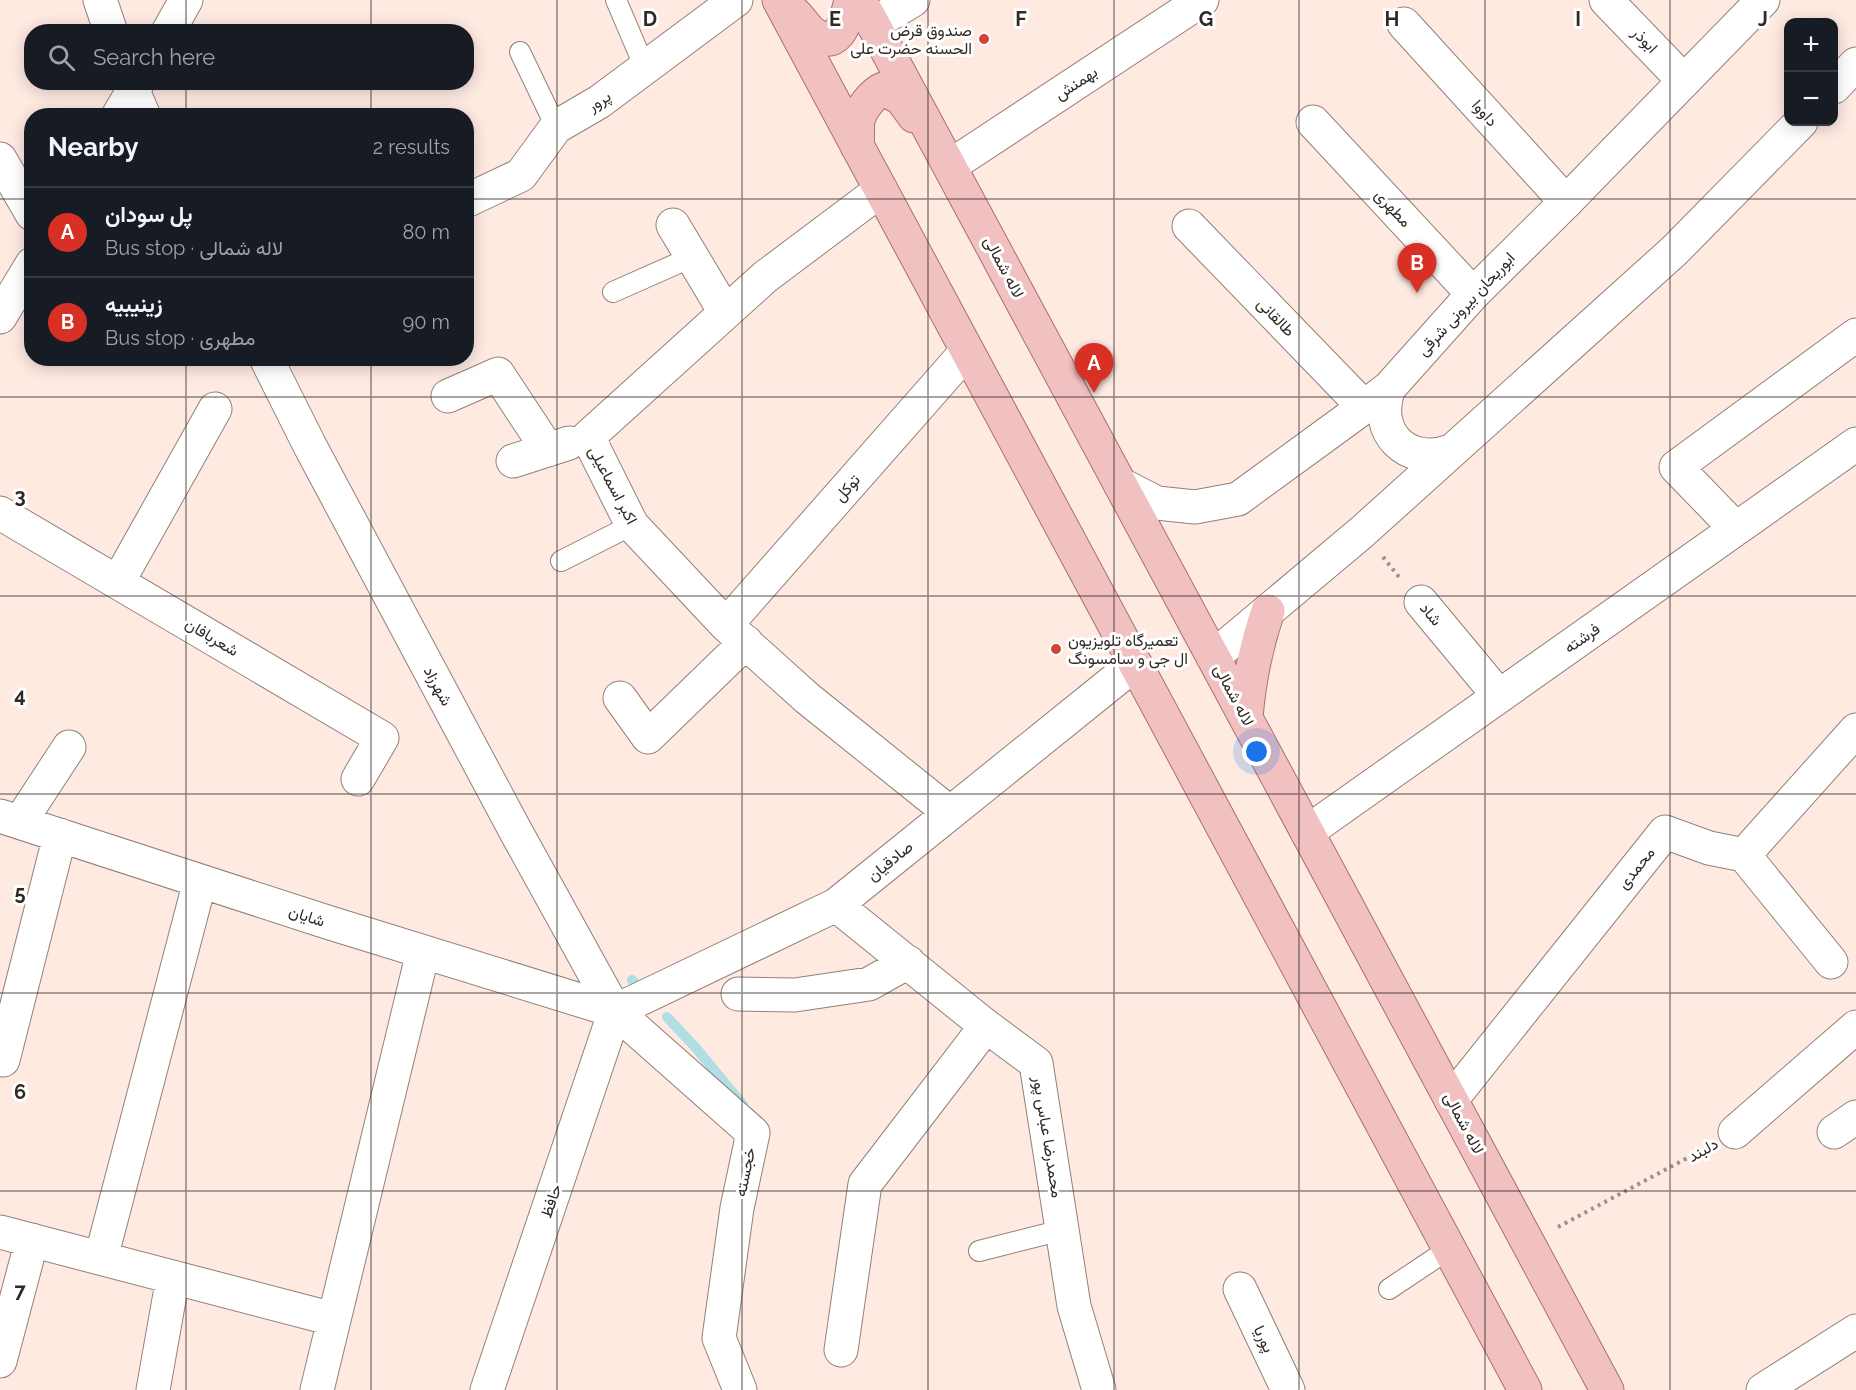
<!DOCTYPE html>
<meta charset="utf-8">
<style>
body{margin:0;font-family:Raleway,Vazirmatn,sans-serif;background:#242831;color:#f1f3f6}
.controls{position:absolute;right:18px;top:18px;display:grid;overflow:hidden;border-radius:12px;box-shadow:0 3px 15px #0003}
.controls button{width:54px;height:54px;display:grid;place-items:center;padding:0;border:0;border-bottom:2px solid #363941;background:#171b24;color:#f1f3f6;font:30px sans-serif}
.you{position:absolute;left:1257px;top:752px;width:21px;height:21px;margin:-15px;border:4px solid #fff;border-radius:50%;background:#1a73e8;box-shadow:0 0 0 9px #1a73e833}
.badge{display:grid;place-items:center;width:39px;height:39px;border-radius:50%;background:#d93025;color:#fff;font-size:20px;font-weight:700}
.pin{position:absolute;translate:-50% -50px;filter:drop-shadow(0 2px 3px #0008)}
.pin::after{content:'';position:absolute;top:32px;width:21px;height:18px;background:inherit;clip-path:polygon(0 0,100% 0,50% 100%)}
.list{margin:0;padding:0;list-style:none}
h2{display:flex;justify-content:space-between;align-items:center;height:78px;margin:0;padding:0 24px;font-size:26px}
h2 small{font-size:20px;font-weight:400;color:#9ea1a6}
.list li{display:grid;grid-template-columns:39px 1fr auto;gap:18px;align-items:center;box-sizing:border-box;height:90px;padding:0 24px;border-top:2px solid #363941}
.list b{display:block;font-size:22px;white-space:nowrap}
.list p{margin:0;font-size:20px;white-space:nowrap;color:#9ea1a6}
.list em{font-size:20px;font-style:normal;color:#9ea1a6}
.icon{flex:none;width:33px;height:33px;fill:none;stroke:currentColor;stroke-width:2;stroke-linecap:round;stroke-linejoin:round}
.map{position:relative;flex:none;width:1856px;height:1390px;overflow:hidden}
.search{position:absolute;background:#171b24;box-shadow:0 3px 15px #0003;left:24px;top:24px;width:450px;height:66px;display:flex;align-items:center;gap:15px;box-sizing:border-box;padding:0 21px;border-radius:24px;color:#9ea1a6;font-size:22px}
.panel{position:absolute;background:#171b24;box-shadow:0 3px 15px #0003;left:24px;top:108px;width:450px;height:258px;border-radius:24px}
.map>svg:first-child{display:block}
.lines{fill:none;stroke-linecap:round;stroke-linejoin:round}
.stream{stroke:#afdfe5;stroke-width:10}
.service-casing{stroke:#928079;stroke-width:22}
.minor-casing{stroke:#928079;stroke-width:35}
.tertiary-casing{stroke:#928079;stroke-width:35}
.secondary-casing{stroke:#928079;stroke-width:35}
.primary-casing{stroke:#a8706f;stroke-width:35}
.path{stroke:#9d8f89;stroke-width:4;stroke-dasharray:3 4.5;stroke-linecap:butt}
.service{stroke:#fff;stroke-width:20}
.minor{stroke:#fff;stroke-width:33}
.tertiary{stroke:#fff;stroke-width:33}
.secondary{stroke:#fff;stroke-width:33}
.primary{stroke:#f1c0c1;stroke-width:33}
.grid{fill:none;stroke:#302926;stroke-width:1.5;stroke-opacity:0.55}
.poi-dot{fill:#d24438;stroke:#fff;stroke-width:2}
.labels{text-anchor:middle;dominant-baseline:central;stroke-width:6;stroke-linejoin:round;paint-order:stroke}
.poi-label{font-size:16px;fill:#302926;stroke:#fff;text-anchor:end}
.street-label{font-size:16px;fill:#302926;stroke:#fff}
.grid-label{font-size:20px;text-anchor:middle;font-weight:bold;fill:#302926;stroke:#fff;stroke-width:6;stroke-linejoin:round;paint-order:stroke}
</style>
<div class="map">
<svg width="1856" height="1390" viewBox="0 0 1856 1390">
<rect width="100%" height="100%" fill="#ffeae2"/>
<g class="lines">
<path class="stream" d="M632,980L634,982
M667,1017L696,1048L743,1105"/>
<defs>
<path id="service" d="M616,0L645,68
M520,52L556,127
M613,292L692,257
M561,561L632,525
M979,1251L1062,1230
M1389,1289L1449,1249"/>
<path id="minor" d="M100,0L111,32
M1606,0L1684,81
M873,24L913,0
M1404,24L1566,202
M129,82L144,116
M1313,122L1473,294
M0,159L32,214
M950,166L1202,0
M881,190L765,277L588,437L632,525L726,625L807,698L950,813
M466,201L521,175L556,127L599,102L736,0
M673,225L725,312
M1189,226L1364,407
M266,358L310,446L515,830L615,1011L753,1133L737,1208L719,1338L740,1390
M448,396L498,374L548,450
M513,461L569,443
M0,513L382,738L358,779
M1736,529L1676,467L1856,335
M118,582L215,409
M1421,602L1499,696
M726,625L967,351
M620,698L648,737L746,642
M0,816L327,922L615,1011
M20,822L69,747
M1307,832L1856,444
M1744,855L1831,962
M836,905L986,1026L1036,1063L1074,1306L1099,1390
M738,994L795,995L869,984L908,962
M615,1011L836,905L1135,664
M3,1060L60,835
M1451,1100L1665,832L1709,848L1744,855L1856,730
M1735,1132L1856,1027
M1834,1132L1856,1117
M0,1232L333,1319
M101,1258L200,881
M1240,1289L1288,1390
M841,1350L865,1184L986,1026
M0,1361L32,1240
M153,1390L173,1277
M317,1390L423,952
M487,1390L615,1011"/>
<path id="tertiary" d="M168,32L186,0
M118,116L138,82
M0,317L32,264
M1763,1390L1856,1331"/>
<path id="secondary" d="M1834,87L1856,64
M1389,388C1372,432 1407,467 1451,451
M1120,484L1157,503L1195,507L1238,499L1364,407L1389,388L1473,294L1566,202L1763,0
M1213,657L1362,532L1674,251L1801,122"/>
<path id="primary" d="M779,0L1525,1390
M860,0L1607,1390
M793,12C799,17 803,24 809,30C836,56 846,23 851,0
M857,146C858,138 857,128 858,120C861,109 872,94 883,89L901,98L914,116
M1246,718C1249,680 1256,646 1268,611"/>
</defs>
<use href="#service" class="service-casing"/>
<use href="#minor" class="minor-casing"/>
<use href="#tertiary" class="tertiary-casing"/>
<use href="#secondary" class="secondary-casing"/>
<use href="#primary" class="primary-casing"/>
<path class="path" d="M1383,557L1399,577
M1558,1227L1708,1147"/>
<use href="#service" class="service"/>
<use href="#minor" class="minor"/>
<use href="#tertiary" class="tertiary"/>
<use href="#secondary" class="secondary"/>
<use href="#primary" class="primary"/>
</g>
<path class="grid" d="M186,0V32M371,0V32M557,0V1390M742,0V1390M928,0V1390M1114,0V1390M1299,0V1390M1485,0V1390M1670,0V1390M186,82V116M371,82V116M0,199H32M466,199H1856M186,358V1390M371,358V1390M0,397H1856M0,596H1856M0,794H1856M0,993H1856M0,1191H1856"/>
<g class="poi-dot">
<circle cx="984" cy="39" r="6"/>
<circle cx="1056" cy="649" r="6"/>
</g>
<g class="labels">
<g class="poi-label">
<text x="972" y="30">صندوق قرض<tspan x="972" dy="18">الحسنه حضرت علی</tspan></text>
<text x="1068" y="640" text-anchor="start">تعمیرگاه تلویزیون<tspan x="1068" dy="18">ال جی و سامسونگ</tspan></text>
</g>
<g class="street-label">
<text transform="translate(1645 40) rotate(46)">ابوذر</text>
<text transform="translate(1076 83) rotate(-33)">بهمنش</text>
<text transform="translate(599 101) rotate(-33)">پرور</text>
<text transform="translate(1485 113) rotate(48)">داووا</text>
<text transform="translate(1393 208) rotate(47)">مطهری</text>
<text transform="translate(1004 267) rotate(62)">لاله شمالی</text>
<text transform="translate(1466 304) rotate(-47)">ابوریحان بیرونی شرقی</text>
<text transform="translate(1276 317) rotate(46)">طالقانی</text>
<text transform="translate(613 485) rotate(62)">اکبر اسماعیلی</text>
<text transform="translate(847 488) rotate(-49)">توکل</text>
<text transform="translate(1431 614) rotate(50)">شاد</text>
<text transform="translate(212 637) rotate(31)">شعربافان</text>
<text transform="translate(1582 638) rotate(-35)">فرشته</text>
<text transform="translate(438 686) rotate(62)">شهرزاد</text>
<text transform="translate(1234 695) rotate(62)">لاله شمالی</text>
<text transform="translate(890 861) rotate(-39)">صادقیان</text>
<text transform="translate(1636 868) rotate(-51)">محمدی</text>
<text transform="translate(307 916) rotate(18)">شایان</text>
<text transform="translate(1464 1123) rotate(62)">لاله شمالی</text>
<text transform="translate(1048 1137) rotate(81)">محمدرضا عباس پور</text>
<text transform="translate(1703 1150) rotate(-29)">دلبند</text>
<text transform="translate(745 1172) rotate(-78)">خجسته</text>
<text transform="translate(551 1201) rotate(-71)">حافظ</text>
<text transform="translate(1264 1339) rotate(65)">پوریا</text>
</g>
</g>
<g class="grid-label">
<text x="650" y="26">D</text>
<text x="835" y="26">E</text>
<text x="1021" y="26">F</text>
<text x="1206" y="26">G</text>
<text x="1392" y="26">H</text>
<text x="1578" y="26">I</text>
<text x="1763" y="26">J</text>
<text x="20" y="503">3</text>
<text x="20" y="702">4</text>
<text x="20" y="900">5</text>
<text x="20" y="1099">6</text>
<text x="20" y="1298">7</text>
</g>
</svg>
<div class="controls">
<button>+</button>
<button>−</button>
</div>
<div class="you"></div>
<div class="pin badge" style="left:1094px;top:393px">A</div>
<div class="pin badge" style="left:1417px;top:293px">B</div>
<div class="search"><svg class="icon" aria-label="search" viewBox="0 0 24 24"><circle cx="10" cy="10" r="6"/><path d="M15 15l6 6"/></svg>Search here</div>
<section class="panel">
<h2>Nearby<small>2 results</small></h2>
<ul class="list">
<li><span class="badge">A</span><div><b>پل سودان</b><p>Bus stop · لاله شمالی</p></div><em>80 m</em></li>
<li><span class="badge">B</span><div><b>زینیبیه</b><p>Bus stop · مطهری</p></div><em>90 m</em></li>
</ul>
</section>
</div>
